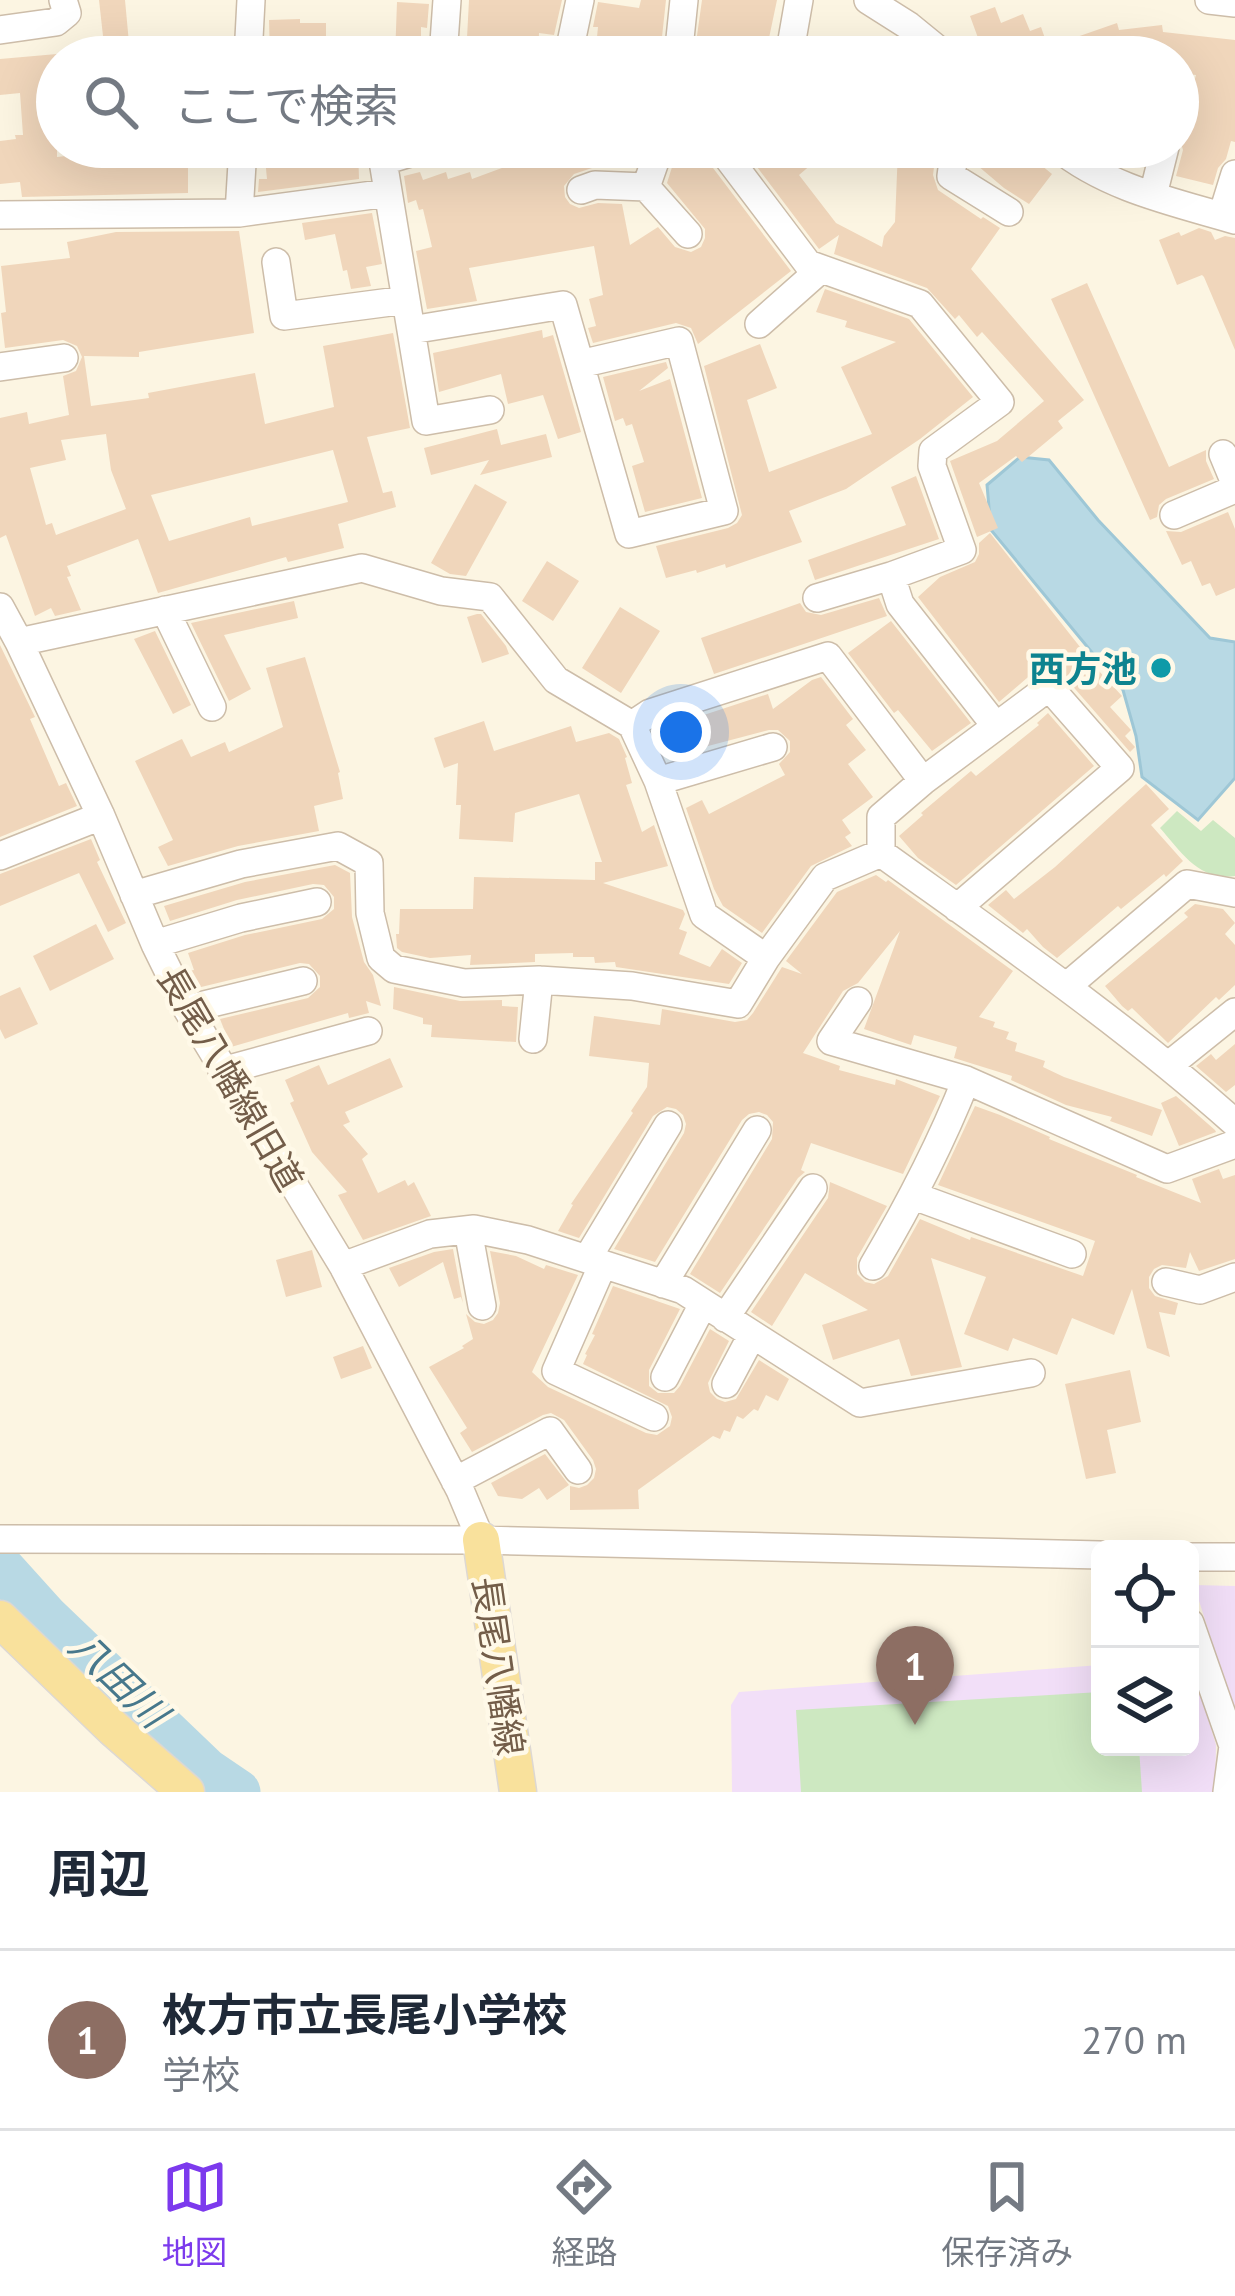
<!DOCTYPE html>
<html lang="ja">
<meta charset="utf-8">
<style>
body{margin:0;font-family:"PT Sans","Noto Sans JP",sans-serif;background:#f6f6f7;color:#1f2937}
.controls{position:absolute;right:36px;bottom:36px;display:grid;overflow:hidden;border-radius:18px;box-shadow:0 12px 48px #0002}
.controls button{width:108px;height:108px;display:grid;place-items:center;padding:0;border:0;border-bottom:3px solid #e0e1e3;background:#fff;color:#1f2937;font:60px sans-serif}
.you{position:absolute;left:681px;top:732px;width:42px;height:42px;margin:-30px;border:9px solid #fff;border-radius:50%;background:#1a73e8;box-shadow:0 0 0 18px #1a73e833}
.badge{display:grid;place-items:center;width:78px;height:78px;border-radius:50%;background:#7c3aed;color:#fff;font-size:39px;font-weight:700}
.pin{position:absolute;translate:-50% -99px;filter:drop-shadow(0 3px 6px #0008)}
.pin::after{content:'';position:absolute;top:63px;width:42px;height:36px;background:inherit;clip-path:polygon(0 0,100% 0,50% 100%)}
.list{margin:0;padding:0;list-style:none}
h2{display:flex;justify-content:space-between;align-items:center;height:156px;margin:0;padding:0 48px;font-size:51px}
h2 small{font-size:39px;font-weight:400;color:#747a83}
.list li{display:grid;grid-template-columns:78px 1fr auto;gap:36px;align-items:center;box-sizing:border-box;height:180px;padding:0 48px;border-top:3px solid #e0e1e3}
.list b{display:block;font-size:45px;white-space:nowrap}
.list p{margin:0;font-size:39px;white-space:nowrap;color:#747a83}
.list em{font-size:39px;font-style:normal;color:#747a83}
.icon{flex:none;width:66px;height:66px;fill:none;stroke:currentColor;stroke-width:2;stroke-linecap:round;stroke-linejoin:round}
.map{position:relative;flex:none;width:1235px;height:1792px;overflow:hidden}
.search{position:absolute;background:#fff;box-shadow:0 12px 48px #0002;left:36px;right:36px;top:36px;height:132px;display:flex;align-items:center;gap:30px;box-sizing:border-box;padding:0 42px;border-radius:66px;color:#747a83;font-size:45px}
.sheet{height:336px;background:#fff}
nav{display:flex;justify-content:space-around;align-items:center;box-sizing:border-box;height:168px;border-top:3px solid #e0e1e3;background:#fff;font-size:33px;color:#747a83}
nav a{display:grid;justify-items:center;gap:6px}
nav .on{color:#7c3aed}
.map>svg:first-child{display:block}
.education{fill:#f2dff8}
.green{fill:#cde8c1}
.water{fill:#b8d9e4;stroke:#9ec7d6;stroke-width:3}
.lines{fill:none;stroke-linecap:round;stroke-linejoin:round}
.river{stroke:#b8d9e4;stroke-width:45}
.building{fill:#f0d6bb;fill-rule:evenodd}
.minor-casing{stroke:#cdbda9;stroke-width:30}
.major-casing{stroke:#ddd8d3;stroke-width:39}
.minor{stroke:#fff;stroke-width:27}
.major{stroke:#f9e19c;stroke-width:36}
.culture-dot{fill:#0f9aa8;stroke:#fff9e8;stroke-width:4.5}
.labels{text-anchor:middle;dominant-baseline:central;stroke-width:9;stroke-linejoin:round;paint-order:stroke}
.culture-label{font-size:36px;font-weight:bold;fill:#0d838f;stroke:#fff9e8;text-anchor:end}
.street-label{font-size:36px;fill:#735d49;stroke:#fff9e8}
.water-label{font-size:39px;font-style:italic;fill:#47788c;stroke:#fff9e8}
</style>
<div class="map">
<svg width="1235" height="1792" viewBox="0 0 1235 1792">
<rect width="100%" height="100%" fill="#fcf5e2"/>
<path class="education" d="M1194,1585L1235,1586V1714Z
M1190,1659L1216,1745L1215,1792H732L731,1705L739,1692L1100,1665V1747H1190Z"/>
<path class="green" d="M1177,811L1201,831L1213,820L1235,838V876C1199,881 1182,853 1160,828Z
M1100,1692V1747H1139L1142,1792H801L796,1710Z"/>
<path class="water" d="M1020,457L1049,460L1098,520L1210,638L1235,642V778L1198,820L1142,777L1136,736L1123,690L991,530L987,485Z"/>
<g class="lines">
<path class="river" d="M0,1566L46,1617L207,1771L238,1792"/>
</g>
<path class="building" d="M99,0H125L129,43L104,45Z
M469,0H562L554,35L539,33L538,57H466Z
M641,0H666L661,46L664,57H595L598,27H593L598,2L639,8Z
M702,0H777L765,57H694Z
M397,2L429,4L427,28L421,27V36H418L417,57H395Z
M995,7L1001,23L1023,14L1030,31L1041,27L1048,47L1117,23L1119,30L1162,25L1163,32L1235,40V142L1231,141L1226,159L1218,168L1213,185L1176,176L1183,150L1179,136L1196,75L1178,73V57H985L970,16Z
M300,19V23H326V57H270L269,20Z
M57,54V157L110,151H188V193L22,197L20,182L0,184V141L16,139L15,135H23L20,93L0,95V59Z
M358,147L359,179L258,192L259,179H267L264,148Z
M533,147H641L633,168L595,167L574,174L564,186L565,197L570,204L579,208L598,203L622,204L630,245L658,227L675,247L691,252L701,247L705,238V229L667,183L678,148L694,155L713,168L791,271L698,344L691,328L676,323L593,343L588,328L596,326L589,299L603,295L594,246L469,268L477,301L427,309L416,251L432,247L423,209L419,210L416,200L408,203L404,176L420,172L423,180L446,172L448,179L470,172L472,179L518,162L515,156Z
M742,147H832L799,175L836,223L882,247L884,236L895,222L898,149L936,151L933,175L938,190L981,219L983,217L1000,228L971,269L1084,400L1058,421L1063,428L1022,462L1016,456L979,483L998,528L977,537L950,461L997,441L1044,401L982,332L977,337L959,315L955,319L927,288L834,254L839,235L819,249Z
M973,147H1019L1052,174L1029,204L1004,188L971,160L972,154H979Z
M1093,147H1146L1142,167L1105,157L1093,150Z
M372,213L382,264L366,267L371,286L351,289L347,270L343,271L335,234L305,240L302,223Z
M1199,228L1211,232L1215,240L1225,236L1235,238V350L1204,277L1202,275L1177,285L1159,240L1179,232L1181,236Z
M239,231L254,333L139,352V357L84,356L91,406L149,398L148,393L255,373L265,424L334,407L323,346L393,333L410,428L367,437L383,493L392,491L396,507L338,524L344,548L288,562L286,557L158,593L138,539L67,566L71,576L67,577L81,610L55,616L51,608L35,616L6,535L0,538V418L27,412L29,424L69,415L63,376L76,371L82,357L77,346L63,340L5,348L1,313L6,312L1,266L70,258L67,242L116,232ZM106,434L111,470L126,509L56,535L52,523L46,525L30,468L66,460L61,440ZM333,450L348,502L252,526L250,517L169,541L151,495Z
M1087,283L1169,467L1206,450V461L1214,479L1166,499L1159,505L1157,517L1150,520L1051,299Z
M825,289L909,319L973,397L920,439L846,489L789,511L802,542L726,568L725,564L697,573L696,570L666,578L656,546L728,528L737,523L742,515L704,366L760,344L777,388L747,400L769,472L872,434L841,367L896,342L845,327L847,321L816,312Z
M542,330L543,338L553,335L581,432L558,439L543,395L508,404L501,374L439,392L433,353Z
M666,362L668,368L639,391L670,379L702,498L645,512L632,466L644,462L632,424L626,426L623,418L615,421L603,377Z
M497,429L501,445L546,434L552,457L480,475L489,460L431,475L424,448Z
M916,476L939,539L815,580L808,560L906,525L891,487Z
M475,484L507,502L466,576L450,574L431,563Z
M1228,512L1235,529V588L1216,596L1210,583L1202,586L1191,561L1182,565L1166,531L1181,532Z
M990,533L1099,671L1122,696L1110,707L1131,730L1125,736L1135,747L1130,752L1049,659L999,702L918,597L940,577L975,562L979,554V543Z
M547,561L579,581L553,621L522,601Z
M879,598L887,616L714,674L701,638L800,603L806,612L821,615Z
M294,601L298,618L224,635L251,689L229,701L191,623Z
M620,607L660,631L621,693L582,668Z
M477,614H481L506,646L509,654L482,663L467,617Z
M891,621L971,723L932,751L898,710L894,713L848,653Z
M155,631L191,705L173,714L134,639Z
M0,645L35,717L30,719L59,786L66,783L77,806L0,837Z
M305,657L340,772L338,773L343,799L314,806L319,831L238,846L168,866L158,847L173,840L135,761L182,739L191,757L225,742L229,752L283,727L266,668Z
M821,677L853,719L846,725L866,750L848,764L873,797L842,820L851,833L845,837L852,846L811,866L762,933L723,906L714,889L686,808L702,800L709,814L785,775L779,764L790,752V741L778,730H769L674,755L671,744L662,747L655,731L768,694L773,709L812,680Z
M1048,713L1094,766L956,885L918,858L899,836L923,815L921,813L971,771L976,776L1039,725L1037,723Z
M484,721L494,751L571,726L576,742L609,733L619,739L627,757L625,758L632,783L626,785L642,832L654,825L668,866L603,883L683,910L685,914L679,929L687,932L679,954L710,967L722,949L742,963L729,984L616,967L615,962L595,963L594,957H573V953L535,954V962L470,965L471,955L430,958L402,952L397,948L396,934H399L400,909H473L474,877L595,880V862H602L579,794L515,813L513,842L459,839L461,805H456L458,763L444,768L434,738Z
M1146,784L1169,809L1151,825L1183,861L1166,877L1164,874L1121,909L1118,906L1057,958L1043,947L1027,929L1023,933L988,905L1006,890L1014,899L1055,867Z
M91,839L100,860L97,862L126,923L108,932L79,873L0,906V874Z
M335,865L350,873L352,917L364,962L373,975L381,1006L366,1001L369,1013L349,1018L348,1013L231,1047L220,1019L308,998L320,987V976L309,964L300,963L197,988L188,971L194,970L188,953L245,935L322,919L334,909V897L324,885L313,884L237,900L170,921L164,906L245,882Z
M876,875L886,882L888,880L1013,971L979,1017L995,1022L993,1027L1009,1032L1006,1039L1017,1043L1015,1051L1045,1061L1043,1067L1064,1077L1162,1110L1152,1136L1110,1121L1112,1117L1066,1105L1011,1080L1012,1076L954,1058L957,1047L914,1035L911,1045L864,1029L900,931L858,983L843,991L803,1053L840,1066L839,1070L895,1085L896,1079L940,1096L903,1174L811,1143L801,1170L805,1172L798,1178L720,1293L690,1274L772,1139L773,1122L767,1115L759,1112L749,1114L742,1120L655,1262L614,1249L684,1133L686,1124L683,1115L676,1109L667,1107L653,1116L579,1238L558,1231L573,1205L571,1204L633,1113L631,1111L647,1087L649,1063L589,1056L594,1016L660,1025L662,1009L735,1022L747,1020L753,1013L782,967L802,974L786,961L837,892Z
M1195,904L1223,909L1235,923L1225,934L1235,945V985L1219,1000L1216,997L1168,1043L1132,1008L1128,1011L1122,1006L1105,986L1188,917L1184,913Z
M96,924L114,959L50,991L33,956Z
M20,987L38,1024L5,1039L0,1029V996Z
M394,987L460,1001L502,1000V1006L518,1007L516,1042L431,1037L432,1025L423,1024V1018L393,1009Z
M1235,1044V1085L1226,1092L1196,1066L1211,1054L1216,1060Z
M390,1058L403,1087L345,1112L350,1122L343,1125L368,1154L362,1159L378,1193L405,1180L408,1186L414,1182L431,1216L363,1240L338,1195L347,1192L312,1152L290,1103L294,1101L285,1080L319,1065L328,1085Z
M1176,1096L1215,1130L1216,1132L1179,1146L1161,1103Z
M975,1106L1000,1115L1050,1137L1049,1139L1137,1175L1136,1177L1201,1203L1192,1179L1219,1169L1223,1179L1235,1175V1259L1199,1271L1190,1252L1186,1268L1162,1265L1154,1269L1149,1277V1288L1155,1296L1178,1303L1175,1315L1159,1312L1170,1357L1147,1348L1132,1289L1114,1335L1072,1318L1057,1355L1013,1338L1008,1351L964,1334L986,1277L931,1258L962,1367L911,1376L899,1339L833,1360L822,1325L868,1310L805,1273L772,1326L751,1312L828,1198L830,1182L887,1206L857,1258V1274L865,1282L874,1284L888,1276L920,1219L970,1240L971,1237L1083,1276L1095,1241L938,1185Z
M453,1249L463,1303L461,1297L454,1299L443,1262L399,1287L389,1268L434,1252Z
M312,1250L322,1287L286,1297L276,1260Z
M490,1251L516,1256L544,1269L546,1265L578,1275L532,1372L548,1387L646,1433L657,1435L670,1426L672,1417L668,1406L583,1364L587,1355L585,1354L595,1335L592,1334L613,1286L680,1309L649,1370V1386L658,1393H674L680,1386L710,1329L729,1341L708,1383L710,1392L717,1399L725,1402L736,1399L759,1360L789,1379L778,1401L766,1395L758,1411L754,1409L743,1419L737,1416L730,1432L724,1430L720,1439L713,1436L638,1490L639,1509L570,1510V1486L579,1488L587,1485L594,1478L596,1469L593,1460L564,1420L551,1413L543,1415L472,1452L460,1433L467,1428L429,1367L464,1348L462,1346L473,1339L466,1314L475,1322L484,1324L493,1320L498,1313L500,1303Z
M363,1346L372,1368L341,1379L333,1357Z
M1130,1370L1141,1422L1107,1430L1116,1473L1086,1479L1065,1384Z
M545,1454L569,1485L547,1500L539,1488L522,1499L498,1496L491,1483Z"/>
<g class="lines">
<defs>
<path id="minor" d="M868,0L909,26L947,57
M1209,0L1235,3
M0,30L56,22L67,13L63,0
M679,48L684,0
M248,57L251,0
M443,57L447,0
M568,57L580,0
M789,57L799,0
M430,147L383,161L411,330L563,305L629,534L724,511L679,341L580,364
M710,147L725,154L808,264L920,304L1000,402L933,451L932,466L962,550L891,576L817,598
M955,147L951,176L1009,212
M1057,147C1107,188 1174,202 1235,220
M646,187L660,147
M581,190L595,185L646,187L688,234
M1153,195L1165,147
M239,213L243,147
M0,215L239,213L388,193
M1222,216L1235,174
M276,262L284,316L406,300
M759,324L821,269
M411,330L426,421L490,410
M0,367L64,358
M1223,454L1235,483
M1174,515L1235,489
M891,576L900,604L995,725
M0,607L19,642L101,816L155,944L187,1009L343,1266L460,1490L481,1540
M165,610L212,707
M19,642L362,568L441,591L490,597L556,680L632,725L658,781L704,915L766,958
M632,725L650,713L828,656L923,781
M658,781L773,747
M0,856L101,816
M134,895L241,864L338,846L369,863L370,913L381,958L394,969L464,983L539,980L632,986L738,1004L766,958L825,877L881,853
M957,908L1120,768L1049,687L923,781L881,817V853C1002,940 1124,1024 1235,1123
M155,944L241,918L317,902
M1067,986L1187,884L1235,893
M858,1001L831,1041L966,1080L1167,1169L1235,1144
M187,1009L303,981
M533,1039L539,980
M1169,1065L1235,1012
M222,1071L368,1031
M914,1196L1072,1254
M468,1230L482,1306
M587,1259L668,1125
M603,1264L556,1371L654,1417
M343,1266L430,1234L474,1229L528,1240L683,1290L860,1403L1031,1373
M873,1266C909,1205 940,1146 966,1080
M1166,1282L1200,1290L1235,1277
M663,1284L757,1130
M725,1318L813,1188
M665,1377L703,1304
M726,1384L752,1335
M455,1481L550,1431L578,1470
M0,1539L481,1540L1100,1555
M1190,1557H1235
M1190,1623L1233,1746L1227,1792"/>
<path id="major" d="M481,1540L518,1792
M0,1619L113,1728L186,1792"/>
</defs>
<use href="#minor" class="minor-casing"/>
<use href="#major" class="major-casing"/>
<use href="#minor" class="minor"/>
<use href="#major" class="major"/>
</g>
<circle class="culture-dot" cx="1161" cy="668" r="12"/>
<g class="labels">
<g class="culture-label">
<text x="1137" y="668">西方池</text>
</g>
<g class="street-label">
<text transform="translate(231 1078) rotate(60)">長尾八幡線旧道</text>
<text transform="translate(499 1666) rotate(82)">長尾八幡線</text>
</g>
<g class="water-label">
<text transform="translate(119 1679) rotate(44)">八田川</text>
</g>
</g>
</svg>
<div class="controls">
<button><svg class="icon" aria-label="locate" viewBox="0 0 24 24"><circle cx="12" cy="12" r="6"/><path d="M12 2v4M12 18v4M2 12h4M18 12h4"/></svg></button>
<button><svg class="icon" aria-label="layers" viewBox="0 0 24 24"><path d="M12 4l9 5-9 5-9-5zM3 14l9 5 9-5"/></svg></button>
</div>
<div class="you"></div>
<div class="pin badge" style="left:915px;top:1725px;background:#8d6e63">1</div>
<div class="search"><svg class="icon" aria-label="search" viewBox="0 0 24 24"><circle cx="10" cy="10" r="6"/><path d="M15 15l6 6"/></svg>ここで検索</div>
</div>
<section class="sheet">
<h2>周辺<small></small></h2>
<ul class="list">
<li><span class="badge" style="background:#8d6e63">1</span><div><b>枚方市立長尾小学校</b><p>学校</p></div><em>270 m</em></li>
</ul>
</section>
<nav>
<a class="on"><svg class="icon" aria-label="map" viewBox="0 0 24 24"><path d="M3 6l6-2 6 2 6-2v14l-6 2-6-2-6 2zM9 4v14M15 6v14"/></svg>地図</a>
<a><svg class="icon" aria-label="directions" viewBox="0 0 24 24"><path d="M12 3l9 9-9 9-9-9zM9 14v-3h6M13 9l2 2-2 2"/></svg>経路</a>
<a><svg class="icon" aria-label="saved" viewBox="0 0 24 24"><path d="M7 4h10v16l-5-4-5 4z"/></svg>保存済み</a>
</nav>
